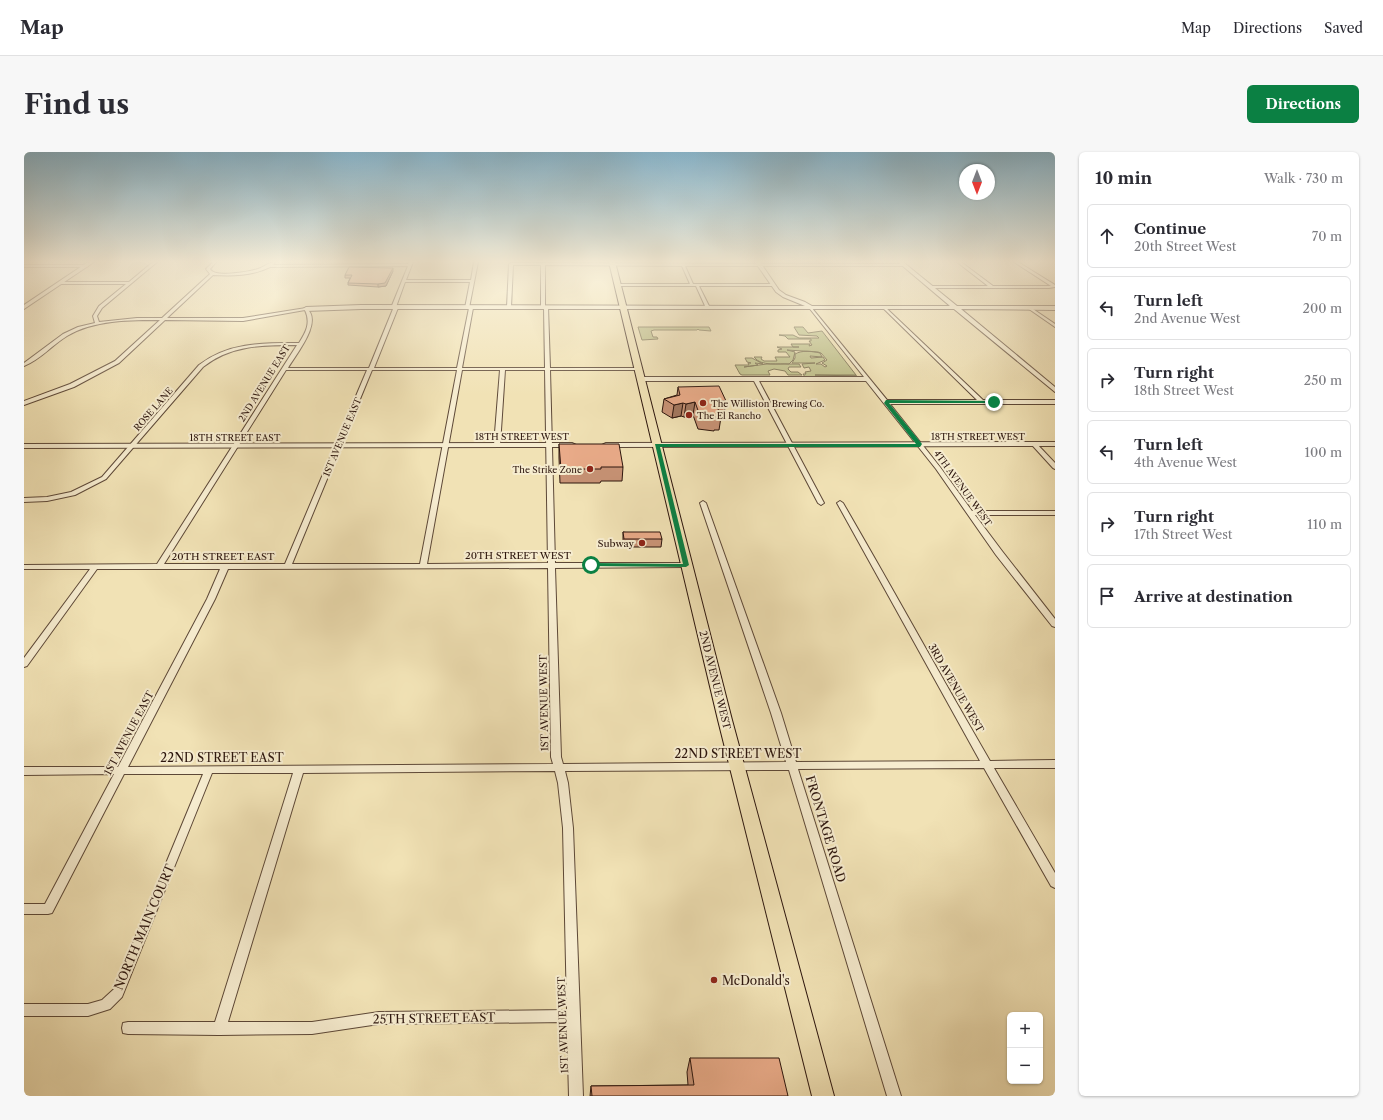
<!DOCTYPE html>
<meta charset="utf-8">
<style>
body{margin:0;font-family:"Libre Caslon Text",serif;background:#f7f7f7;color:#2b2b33}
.controls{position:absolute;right:12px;bottom:12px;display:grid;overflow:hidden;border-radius:6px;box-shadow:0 1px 3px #0004}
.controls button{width:36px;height:36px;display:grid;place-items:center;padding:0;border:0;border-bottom:1px solid #e1e1e2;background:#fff;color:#2b2b33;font:20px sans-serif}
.compass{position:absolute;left:935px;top:12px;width:36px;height:36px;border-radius:50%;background:#fff;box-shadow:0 1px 3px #0004;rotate:180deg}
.stop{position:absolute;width:12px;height:12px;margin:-9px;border:3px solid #0b8043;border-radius:50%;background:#fff}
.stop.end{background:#0b8043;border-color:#fff;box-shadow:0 1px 4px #0008}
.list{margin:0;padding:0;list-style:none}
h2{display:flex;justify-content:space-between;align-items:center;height:52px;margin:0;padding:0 16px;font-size:17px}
h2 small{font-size:13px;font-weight:400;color:#7c7c81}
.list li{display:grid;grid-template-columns:26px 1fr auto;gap:12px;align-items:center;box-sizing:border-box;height:64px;margin:0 8px 8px;padding:0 8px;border:1px solid #e1e1e2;border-radius:6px}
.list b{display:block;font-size:15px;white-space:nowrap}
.list p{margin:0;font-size:13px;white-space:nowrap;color:#7c7c81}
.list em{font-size:13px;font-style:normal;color:#7c7c81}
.icon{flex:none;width:22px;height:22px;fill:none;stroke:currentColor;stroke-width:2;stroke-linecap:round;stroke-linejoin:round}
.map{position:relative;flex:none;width:1031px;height:944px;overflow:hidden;border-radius:6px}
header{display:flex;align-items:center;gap:24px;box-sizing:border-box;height:56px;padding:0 20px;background:#fff;border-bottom:1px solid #e1e1e2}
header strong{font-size:19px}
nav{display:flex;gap:22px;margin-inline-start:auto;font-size:14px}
.intro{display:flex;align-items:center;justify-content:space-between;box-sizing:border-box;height:96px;padding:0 24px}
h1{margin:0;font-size:28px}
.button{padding:10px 18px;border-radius:6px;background:#0b8043;color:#fff;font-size:14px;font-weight:700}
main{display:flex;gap:24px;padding:0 24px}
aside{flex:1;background:#fff;border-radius:6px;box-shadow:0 1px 3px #0004}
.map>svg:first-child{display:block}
.green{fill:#bfc28a;stroke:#766c4c}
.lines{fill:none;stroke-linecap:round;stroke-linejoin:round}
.minor-casing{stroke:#5d4837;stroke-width:2}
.tertiary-casing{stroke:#5d4837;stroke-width:2}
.primary-casing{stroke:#2c150d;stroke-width:2}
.minor{fill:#f6eccf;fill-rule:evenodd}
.tertiary{fill:#f6eccf;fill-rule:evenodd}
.primary{fill:#f1e2b5;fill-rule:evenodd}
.wall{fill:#c89376;stroke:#2c150d}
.shaded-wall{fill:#a37860;stroke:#2c150d}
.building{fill:#e9ab89;stroke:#2c150d}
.route{fill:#0b8043}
.poi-dot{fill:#8f2418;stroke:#f6eccf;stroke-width:1.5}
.labels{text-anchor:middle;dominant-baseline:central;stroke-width:4;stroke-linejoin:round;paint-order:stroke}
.far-street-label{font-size:9px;fill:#2c150d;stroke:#f6eccf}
.far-poi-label{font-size:9px;fill:#2c150d;stroke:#f6eccf;text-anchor:start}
.poi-label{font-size:10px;fill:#2c150d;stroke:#f6eccf;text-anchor:end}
.street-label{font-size:10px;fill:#2c150d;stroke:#f6eccf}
.near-street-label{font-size:12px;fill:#2c150d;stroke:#f6eccf}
.near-poi-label{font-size:12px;fill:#2c150d;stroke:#f6eccf;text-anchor:start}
</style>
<header>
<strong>Map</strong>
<nav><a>Map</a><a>Directions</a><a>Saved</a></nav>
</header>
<div class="intro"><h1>Find us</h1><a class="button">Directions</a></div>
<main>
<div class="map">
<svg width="1031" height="944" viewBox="0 0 1031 944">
<rect width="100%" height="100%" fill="#f1e2b5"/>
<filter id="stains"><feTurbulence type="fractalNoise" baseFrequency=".005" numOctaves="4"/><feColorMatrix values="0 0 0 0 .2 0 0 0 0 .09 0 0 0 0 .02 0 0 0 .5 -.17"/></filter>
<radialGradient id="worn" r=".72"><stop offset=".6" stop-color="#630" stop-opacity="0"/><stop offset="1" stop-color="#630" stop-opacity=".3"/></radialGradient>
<path class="green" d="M614,175H685L687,179L675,178L674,177L673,178H630L627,179L629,185H633L634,187L618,188Z
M770,175H779L784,181L798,179L832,223H791L833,224L781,225L779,222H782L781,220L787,219L785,215L780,216L778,212L791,211H768L771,206V202C778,198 788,199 796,201L798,205L786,204L787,206L799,205L801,208L792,212H797L801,215L803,214L798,211L803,208L797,201L794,200L763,198L771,200L769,208L765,212C755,211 737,215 730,205H738L737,207L740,209H753L751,205H766L762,200H754V198L758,197L753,195H775H769L767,192H786L785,194L788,193L785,189H787V187H764L761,184L755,183H769L775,186H795L793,184L775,183Z
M721,206H728L739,212L731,211L734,213L720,215L743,212H775L777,215H765L764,217L767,220H774L778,223H764L761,219L750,217L744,219L746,223H718L716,222L711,213H725L724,211H727L723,210Z"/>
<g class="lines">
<defs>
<path id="minor" d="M129,110H133L78,156L73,164L75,170L113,166H138L186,122L182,117L189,110H192L186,117C190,126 225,120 234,117C240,115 245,110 251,110L249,113L384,112L385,110H389L382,128H447L450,110H454L445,156L447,155L449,156L438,216H521L520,156L517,155V113H489L487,155L485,156L483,155L485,112L487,111L880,112L879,114H661L669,132H749L751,133L749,134H675L686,156L684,157L682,156L672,134H594L592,133L594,132H666L658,114L521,113V154L524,155L526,216H615L617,217L615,218H526L531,411H662L666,413L662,415L531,416L537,605L539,612L762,610L747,561L676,351L679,349L682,351L757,561L772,610L956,609L813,351L816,349L819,351C869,437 916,523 966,609L1031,608V616H970L1031,721V736L1027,734L960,616L774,617L877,944H863L765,618L541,619L544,631L549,676L559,944H545L543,870L355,872L288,882L195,883L104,882L99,881L98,876L99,871L104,870H191L269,621H188L98,845L86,857L64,864H0V852H64L78,848L90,837L179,622H100L28,761L24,762H0V752H21L90,622L0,623V615H94L183,447L196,417H73L3,514L0,515V506L66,417H0V413L133,412L273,193C238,193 207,193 179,215L82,327L51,343L23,349L0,350V346L23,345L47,340L78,325L175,213C205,190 239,191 275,191C282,180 287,171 281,158L219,169L141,168L95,211L50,235L0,253V249L46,232L91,209L136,168C106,168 69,168 43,184C28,193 16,208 0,214V211L39,182L54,175L71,171L69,164L75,154L102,132H37L36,130H105ZM384,114L367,156L369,157L345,216H264C272,202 300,169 282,156L219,166H143L189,123C208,124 228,124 246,115ZM381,130H446L441,156L443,157L445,156L433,216H350L374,156L372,155ZM262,218H343L261,412H140ZM348,218H433L396,412H268ZM438,218H476L470,293L473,295L476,293L481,218H521L524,411L403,412ZM524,416L527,605L529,612L104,615L191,447L204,417ZM531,619L534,631L539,676L543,858L355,860L288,870H204L279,621Z
M933,110H937L969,134H1027L990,110H994L1031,133V135L1025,136H905L906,134H964Z
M0,113H62L64,114L62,115H0Z
M787,155L863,248H953L860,157V155H861L959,248H1031V252H866L916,315L948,359H1031V363H951L978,399L1031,467V475L1028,474L972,403L912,317L842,229H735L800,351L797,353L794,351L730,229H617L614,227L617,225H840L786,157V155Z
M1006,155L1031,172V175L1005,157V155Z
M1010,290L1012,291L1031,311V317L1029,316L1008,293V291Z"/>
<path id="tertiary" d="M64,110H70L0,157V153Z
M731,110H736L755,138L762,143L781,150L788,154H926L874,110H879L933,154H1031V158L937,157L1031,235V240L930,157H337L282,159L279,157L282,155L337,153L781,154L759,145L752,140Z
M1031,290V294L582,295L578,293L582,291Z
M548,291L552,293L551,295L0,296V292Z"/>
<path id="primary" d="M585,110H591L708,568L810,944H788L694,568Z"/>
</defs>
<use href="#minor" class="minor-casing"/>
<use href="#tertiary" class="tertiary-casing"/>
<use href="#primary" class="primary-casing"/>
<use href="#minor" class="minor"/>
<use href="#tertiary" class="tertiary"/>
<use href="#primary" class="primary"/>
</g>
<path class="wall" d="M369,119L362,134L354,135L324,133V131L326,126H321V123Z
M654,235L702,249L700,262H696L697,265L695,278H690V279L674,277L669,263L660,265L657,264L648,266L638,260L640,247L653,243Z
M535,292L599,315L598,329H577L576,331H536L535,306Z
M599,380L638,387L637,395H600L599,387Z
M666,906L764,944H566L567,934L664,933L663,920Z"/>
<path class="shaded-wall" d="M369,116V119L362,134L354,135V132Z
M671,250L669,263L660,265L662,252Z
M659,251L657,264L648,266L650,253Z"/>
<path class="building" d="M325,115L369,116L361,131L354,132L324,131L328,123H321Z
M695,234L702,249H691L697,265H691L692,266L676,264L671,250L662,252L659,251L650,253L640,247L656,243L654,235Z
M535,292H595L599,315H577V317H537Z
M599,380H636L638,387H600Z
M666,906H755L764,944H568L567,934L670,933Z"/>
<linearGradient id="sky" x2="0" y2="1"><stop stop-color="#89b8d0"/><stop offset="0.45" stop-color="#f9f2de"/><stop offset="1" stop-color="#f9f2de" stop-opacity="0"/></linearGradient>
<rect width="1031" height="243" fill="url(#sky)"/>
<path class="route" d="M862,248L970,249L972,250L970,251H865L898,292L896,295H636L665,413L662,415L567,414L564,413L567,411L659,412L631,292H892L860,251Z"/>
<g class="poi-dot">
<circle cx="679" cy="251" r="4"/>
<circle cx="665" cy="263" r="4"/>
<circle cx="566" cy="317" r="4"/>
<circle cx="618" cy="391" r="4"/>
<circle cx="690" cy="828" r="4"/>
</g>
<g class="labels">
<g class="far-street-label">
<text transform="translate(240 231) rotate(-58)">2ND AVENUE EAST</text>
<text transform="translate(129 257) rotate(-49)">ROSE LANE</text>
<text x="498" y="284">18TH STREET WEST</text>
<text x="954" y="284">18TH STREET WEST</text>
<text x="211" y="285">18TH STREET EAST</text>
<text transform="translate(318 285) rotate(-67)">1ST AVENUE EAST</text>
<text transform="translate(939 336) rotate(54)">4TH AVENUE WEST</text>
</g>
<g class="far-poi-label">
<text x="687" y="251">The Williston Brewing Co.</text>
<text x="673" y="263">The El Rancho</text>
<text x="558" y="317" text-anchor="end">The Strike Zone</text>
</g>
<g class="poi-label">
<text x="610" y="391">Subway</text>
</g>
<g class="street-label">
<text x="494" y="403">20TH STREET WEST</text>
<text x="199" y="404">20TH STREET EAST</text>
<text transform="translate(691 528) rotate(76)">2ND AVENUE WEST</text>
<text transform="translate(932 536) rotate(60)">3RD AVENUE WEST</text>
<text transform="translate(520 551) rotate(-91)">1ST AVENUE WEST</text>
<text transform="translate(105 581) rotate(-62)">1ST AVENUE EAST</text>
<text transform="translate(539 873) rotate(-92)">1ST AVENUE WEST</text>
</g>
<g class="near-street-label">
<text x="714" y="601">22ND STREET WEST</text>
<text x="198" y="605">22ND STREET EAST</text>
<text transform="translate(802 677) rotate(73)">FRONTAGE ROAD</text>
<text transform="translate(120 775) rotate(-67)">NORTH MAIN COURT</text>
<text transform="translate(410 866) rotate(-1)">25TH STREET EAST</text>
</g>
<g class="near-poi-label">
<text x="698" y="828">McDonald's</text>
</g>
</g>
<rect width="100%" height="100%" filter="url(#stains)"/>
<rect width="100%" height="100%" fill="url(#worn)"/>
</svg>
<div class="controls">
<button>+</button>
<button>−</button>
</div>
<svg class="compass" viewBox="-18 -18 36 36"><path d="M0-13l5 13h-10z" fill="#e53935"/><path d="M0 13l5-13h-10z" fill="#7c7c81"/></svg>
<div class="stop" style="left:567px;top:413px"></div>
<div class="stop end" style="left:970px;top:250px"></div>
</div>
<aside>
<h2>10 min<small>Walk · 730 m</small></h2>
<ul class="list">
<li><svg class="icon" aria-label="ahead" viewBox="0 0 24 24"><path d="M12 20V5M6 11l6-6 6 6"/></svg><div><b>Continue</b><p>20th Street West</p></div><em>70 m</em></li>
<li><svg class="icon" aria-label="left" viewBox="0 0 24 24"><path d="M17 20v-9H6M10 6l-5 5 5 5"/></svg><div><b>Turn left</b><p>2nd Avenue West</p></div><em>200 m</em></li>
<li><svg class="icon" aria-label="right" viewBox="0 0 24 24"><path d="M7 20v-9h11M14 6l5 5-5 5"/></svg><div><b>Turn right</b><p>18th Street West</p></div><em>250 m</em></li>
<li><svg class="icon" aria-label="left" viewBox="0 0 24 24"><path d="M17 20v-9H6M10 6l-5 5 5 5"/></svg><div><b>Turn left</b><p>4th Avenue West</p></div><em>100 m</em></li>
<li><svg class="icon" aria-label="right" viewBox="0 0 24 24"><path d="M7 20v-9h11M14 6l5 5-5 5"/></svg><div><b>Turn right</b><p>17th Street West</p></div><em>110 m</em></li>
<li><svg class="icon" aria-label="arrive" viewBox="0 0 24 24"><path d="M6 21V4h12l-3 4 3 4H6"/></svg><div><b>Arrive at destination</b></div></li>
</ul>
</aside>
</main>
